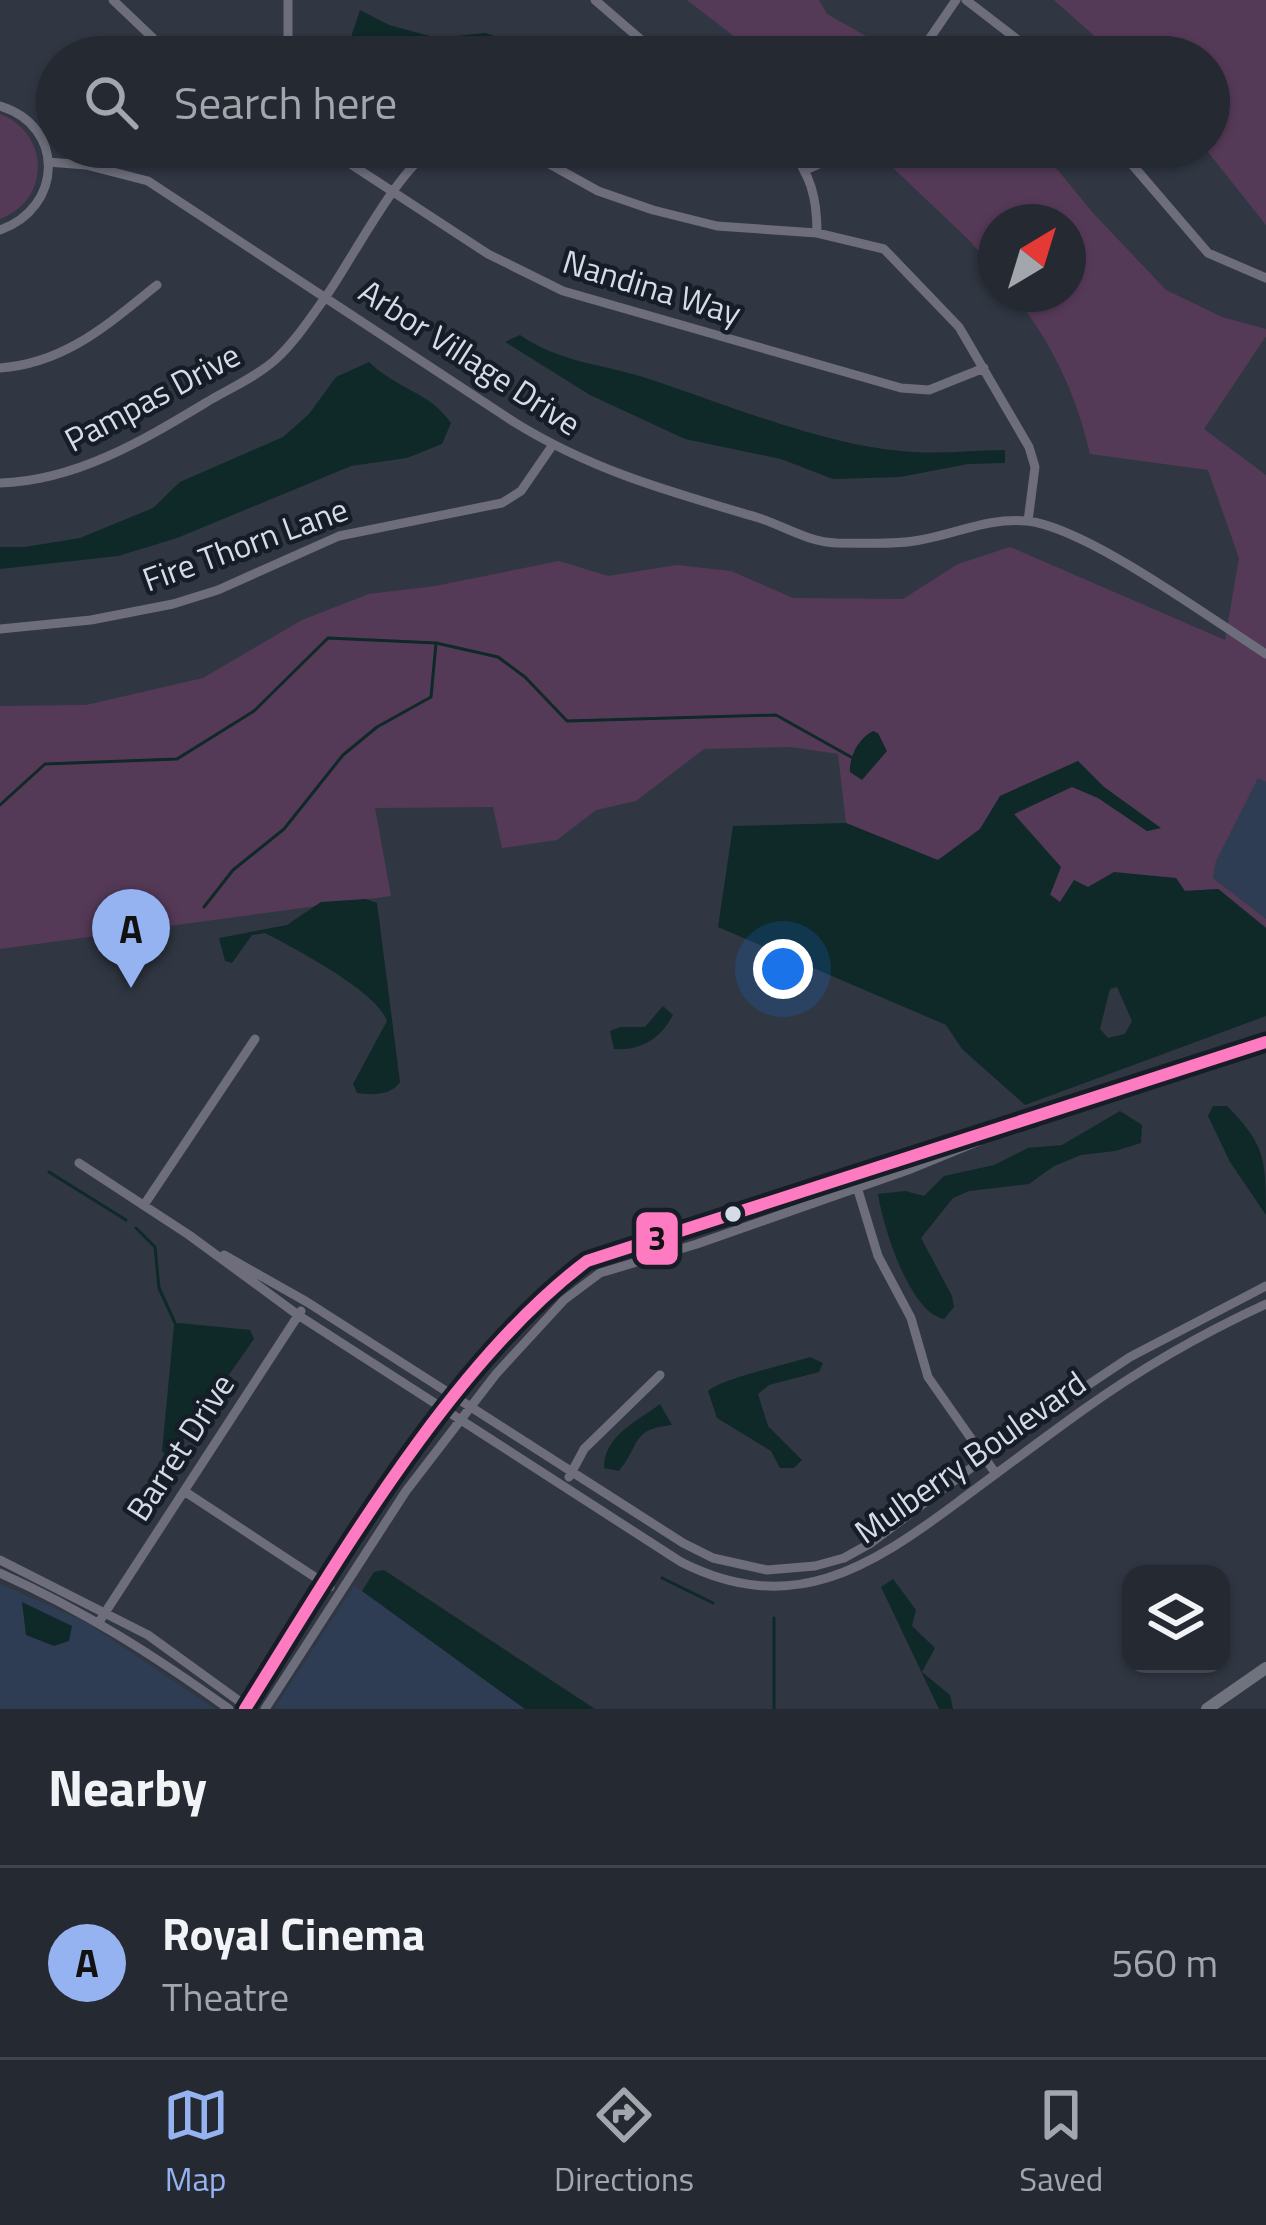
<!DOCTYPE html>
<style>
body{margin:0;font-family:"Titillium Web",sans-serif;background:#2c313a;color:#f1f3f6}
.controls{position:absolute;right:36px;bottom:36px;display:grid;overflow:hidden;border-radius:24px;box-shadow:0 3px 9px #0004}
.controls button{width:108px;height:108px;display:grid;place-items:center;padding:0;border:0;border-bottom:3px solid #41454d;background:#242932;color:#f1f3f6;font:60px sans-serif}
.compass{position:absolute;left:978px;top:204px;width:108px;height:108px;border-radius:50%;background:#242932;box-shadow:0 3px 9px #0004;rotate:38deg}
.you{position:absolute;left:783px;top:969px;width:42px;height:42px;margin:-30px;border:9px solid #fff;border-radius:50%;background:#1a73e8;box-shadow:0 0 0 18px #1a73e833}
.badge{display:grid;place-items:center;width:78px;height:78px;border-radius:50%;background:#95b2f1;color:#111;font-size:39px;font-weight:700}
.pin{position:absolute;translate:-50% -99px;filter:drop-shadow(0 3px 6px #0008)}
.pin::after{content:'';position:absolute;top:63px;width:42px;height:36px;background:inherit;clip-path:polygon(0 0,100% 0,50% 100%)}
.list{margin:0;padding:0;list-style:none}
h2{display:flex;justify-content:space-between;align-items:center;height:156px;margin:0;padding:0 48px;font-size:51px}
h2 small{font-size:39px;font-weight:400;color:#a3a6ac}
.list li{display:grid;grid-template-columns:78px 1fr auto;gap:36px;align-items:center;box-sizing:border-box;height:192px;padding:0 48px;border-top:3px solid #41454d}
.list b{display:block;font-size:45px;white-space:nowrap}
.list p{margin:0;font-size:39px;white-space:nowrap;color:#a3a6ac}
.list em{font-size:39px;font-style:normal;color:#a3a6ac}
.icon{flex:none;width:66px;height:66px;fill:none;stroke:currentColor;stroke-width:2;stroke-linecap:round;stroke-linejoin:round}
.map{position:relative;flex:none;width:1266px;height:1709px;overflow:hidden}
.search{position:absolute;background:#242932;box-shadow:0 3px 9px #0004;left:36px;right:36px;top:36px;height:132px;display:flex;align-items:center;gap:30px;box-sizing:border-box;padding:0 42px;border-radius:66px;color:#a3a6ac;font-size:45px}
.sheet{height:348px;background:#242932}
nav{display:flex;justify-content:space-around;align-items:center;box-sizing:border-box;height:168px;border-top:3px solid #41454d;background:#242932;font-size:33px;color:#a3a6ac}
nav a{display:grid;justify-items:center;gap:6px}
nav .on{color:#95b2f1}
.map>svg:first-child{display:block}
.built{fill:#2f3d54}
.green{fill:#553a58}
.water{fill:#0f2828;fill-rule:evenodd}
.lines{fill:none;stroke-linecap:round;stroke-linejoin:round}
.stream{stroke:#0f2828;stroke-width:3}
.minor{stroke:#6d6d7b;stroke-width:9}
.highway{stroke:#70727e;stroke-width:12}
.bus-1-casing{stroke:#171d26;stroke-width:21}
.bus-1{stroke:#fe7ac1;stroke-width:12}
.bus-dot{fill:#d5dce9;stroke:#171d26;stroke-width:4.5}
.labels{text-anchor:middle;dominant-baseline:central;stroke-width:9;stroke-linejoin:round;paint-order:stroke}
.street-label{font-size:33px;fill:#d5dce9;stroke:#171d26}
.line-badge{stroke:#171d26;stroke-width:4.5}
.pale-badge-label{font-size:33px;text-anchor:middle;font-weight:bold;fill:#111}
</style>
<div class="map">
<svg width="1266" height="1709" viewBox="0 0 1266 1709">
<rect width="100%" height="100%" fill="#303742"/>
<path class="built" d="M1258,777L1266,782V919L1213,878L1216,861Z
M0,1584L86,1622L215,1709H0Z
M354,1586L362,1591L525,1709H274Z"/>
<path class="green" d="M687,0H819L827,14L903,57H761Z
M1054,0H1266V225L1204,147H1209V57H1118Z
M0,114C50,133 51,200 0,219Z
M871,147H1039L1093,213L1166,290L1222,317L1266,329V336L1204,429L1266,475V782L1258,778L1216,861L1213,878L1266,919V928L1219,889L1184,891L1088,887L1060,902L1050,894L1060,867L1013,815L1072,786L1098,798L1147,831L1160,828L1104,787L1078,761L1000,796L980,829L938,861L846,823L838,754L791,747L704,749L636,801L596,810L557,840L502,848L493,807L375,808L391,896L0,949V706L86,705L203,678L302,620L369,594L435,586L559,561L608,576L677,565L731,571L793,598L903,599L958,564L1010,547L1225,640L1239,558L1208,470L1090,454C1077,395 1051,341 1013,294H1068V222H996V273L971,242Z"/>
<path class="water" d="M360,10L389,25L437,38L485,33L555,57H355L350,40Z
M520,335C560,363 604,364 649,379C731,406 827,447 913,452C944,454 975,450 1005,450V463L968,464L900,477L833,479L781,459L685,439L590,395L505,342Z
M369,362C398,390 430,392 451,423L442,444L407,458L351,466L177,538L118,556L0,569V547H25L80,538L153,508L180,482L283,437L309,414L336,377Z
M873,731L878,733L887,751L862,780L850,772C849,756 859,738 873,731Z
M1078,761L1104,787L1161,828L1147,831L1098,798L1072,787L1014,814L1061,867L1050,895L1060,902L1074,880L1088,887L1114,872L1176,878L1185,891L1218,889L1266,928V1016L1025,1105L962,1049L946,1025L718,927L733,826L846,823L938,860L980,829L1000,796ZM1117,987L1132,1021L1125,1034L1108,1038L1100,1029L1110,989Z
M366,899L377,903L400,1082C391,1096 371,1095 357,1093L353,1084L387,1021C378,992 294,948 265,933L252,935L232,963L225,961L219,938L287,925L321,902Z
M663,1006L673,1015C661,1038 641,1051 614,1049L610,1031L620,1027H645Z
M1213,1106H1227C1266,1145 1266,1161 1266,1215L1230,1162L1208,1116Z
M1120,1111L1142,1125L1141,1143L1115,1151L1081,1155L1054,1166L1029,1184L969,1191L953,1198L921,1238L952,1296L954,1307L944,1319C909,1312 883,1226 878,1194L905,1191L924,1196L944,1176L994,1165L1028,1148L1062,1145Z
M179,1323L250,1330L254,1339L174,1453L167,1456L162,1451L174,1326Z
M810,1357L823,1363L819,1372L769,1385L758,1394L768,1426L802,1460L794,1468H780L771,1451L717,1418L708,1391C723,1378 786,1365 810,1357Z
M660,1404L672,1425C631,1429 641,1444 619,1471L604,1468C604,1435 638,1421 660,1404Z
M384,1570L595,1709H525L362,1591L374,1572Z
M893,1579L916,1610L912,1626L935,1648L922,1672L950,1695L953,1709H939L881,1587Z
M22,1602L72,1626L69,1641L54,1646L26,1635Z"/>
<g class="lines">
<path class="stream" d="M436,643L498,657L525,677L567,721L776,715L851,757
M0,805L45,764L177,759L254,711L328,638L436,643L431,697L377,727L343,755L284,829L233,870L204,907
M49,1172L126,1220
M136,1228L155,1247L159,1288L176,1325
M662,1578L713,1603
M774,1709V1618"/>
<path class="minor" d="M113,0L156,41L165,57
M288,0V57
M595,0L661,57
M966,0L1040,57
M917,57L956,0
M0,106C66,126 63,208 0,230
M334,147L352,165L488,254L563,291L901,388L929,390L984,368
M519,147L598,191L653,210L717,226L817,233L884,249L959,327L1029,447L1035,467L1028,521
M788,147C811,174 817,198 817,233
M1117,147L1208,253L1266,278
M48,162L86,165L148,181L514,422C593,471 671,492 759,518C786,527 808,542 837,543C864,543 894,545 920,540C956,534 989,517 1027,521C1086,527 1211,619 1266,654
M806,170L857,147
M0,368C66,363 108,324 157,285
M0,483C78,481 147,438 212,399C233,387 257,376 275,360C295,342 311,317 327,295C354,256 397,170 435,147
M0,629L91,620L173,604L218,590L339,536L502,503L521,491L552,446
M79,1163L189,1235L298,1315L681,1562C792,1618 869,1568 958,1502C1000,1471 1041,1440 1083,1410C1140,1369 1203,1333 1266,1304
M857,1187L878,1256L911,1318L928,1377L996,1474
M144,1205L255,1039
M224,1255L307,1302L683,1543L713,1558L767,1570L815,1566L844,1558L871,1543L1031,1423L1130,1357L1266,1286
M569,1477L584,1449L660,1375
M184,1491L330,1587
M0,1560L148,1635L250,1709
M0,1573C83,1610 155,1656 229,1709
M99,1622L301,1311
M245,1709C318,1594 389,1477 476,1372C510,1331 543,1292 587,1261L1266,1042
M265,1709L406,1491L496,1374L564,1300L600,1273L697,1244L908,1170L979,1141"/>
<path class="highway" d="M1207,1709L1266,1668"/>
<defs>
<path id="bus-1" d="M245,1709C336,1564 450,1364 587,1261L1266,1042"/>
</defs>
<use href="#bus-1" class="bus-1-casing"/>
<use href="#bus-1" class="bus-1"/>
</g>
<circle class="bus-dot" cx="733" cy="1214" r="10"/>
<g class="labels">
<g class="street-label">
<text transform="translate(652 287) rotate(17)">Nandina Way</text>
<text transform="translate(470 357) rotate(33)">Arbor Village Drive</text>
<text transform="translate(152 397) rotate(-28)">Pampas Drive</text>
<text transform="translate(245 544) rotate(-20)">Fire Thorn Lane</text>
<text transform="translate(180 1447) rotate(-57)">Barret Drive</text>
<text transform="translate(970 1457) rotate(-35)">Mulberry Boulevard</text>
</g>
</g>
<rect class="line-badge" x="634" y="1210" width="46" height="57" rx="12" fill="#fe7ac1"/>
<g class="pale-badge-label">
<text x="657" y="1250">3</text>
</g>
</svg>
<div class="controls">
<button><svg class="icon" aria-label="layers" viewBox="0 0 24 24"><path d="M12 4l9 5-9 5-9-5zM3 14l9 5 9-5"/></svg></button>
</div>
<svg class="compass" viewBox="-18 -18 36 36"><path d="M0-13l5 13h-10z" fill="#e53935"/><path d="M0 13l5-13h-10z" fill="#a3a6ac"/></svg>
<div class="you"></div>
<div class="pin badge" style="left:131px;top:988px">A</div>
<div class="search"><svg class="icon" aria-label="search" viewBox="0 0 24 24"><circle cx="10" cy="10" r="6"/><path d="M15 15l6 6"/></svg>Search here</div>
</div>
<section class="sheet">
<h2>Nearby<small></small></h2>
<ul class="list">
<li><span class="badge">A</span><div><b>Royal Cinema</b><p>Theatre</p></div><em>560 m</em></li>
</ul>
</section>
<nav>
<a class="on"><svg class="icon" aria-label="map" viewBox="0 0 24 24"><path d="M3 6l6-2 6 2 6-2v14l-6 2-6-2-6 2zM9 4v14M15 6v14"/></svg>Map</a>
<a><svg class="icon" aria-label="directions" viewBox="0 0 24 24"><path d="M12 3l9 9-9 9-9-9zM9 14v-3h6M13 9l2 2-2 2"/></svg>Directions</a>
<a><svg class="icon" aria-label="saved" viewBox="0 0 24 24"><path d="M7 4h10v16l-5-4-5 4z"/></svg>Saved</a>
</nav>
